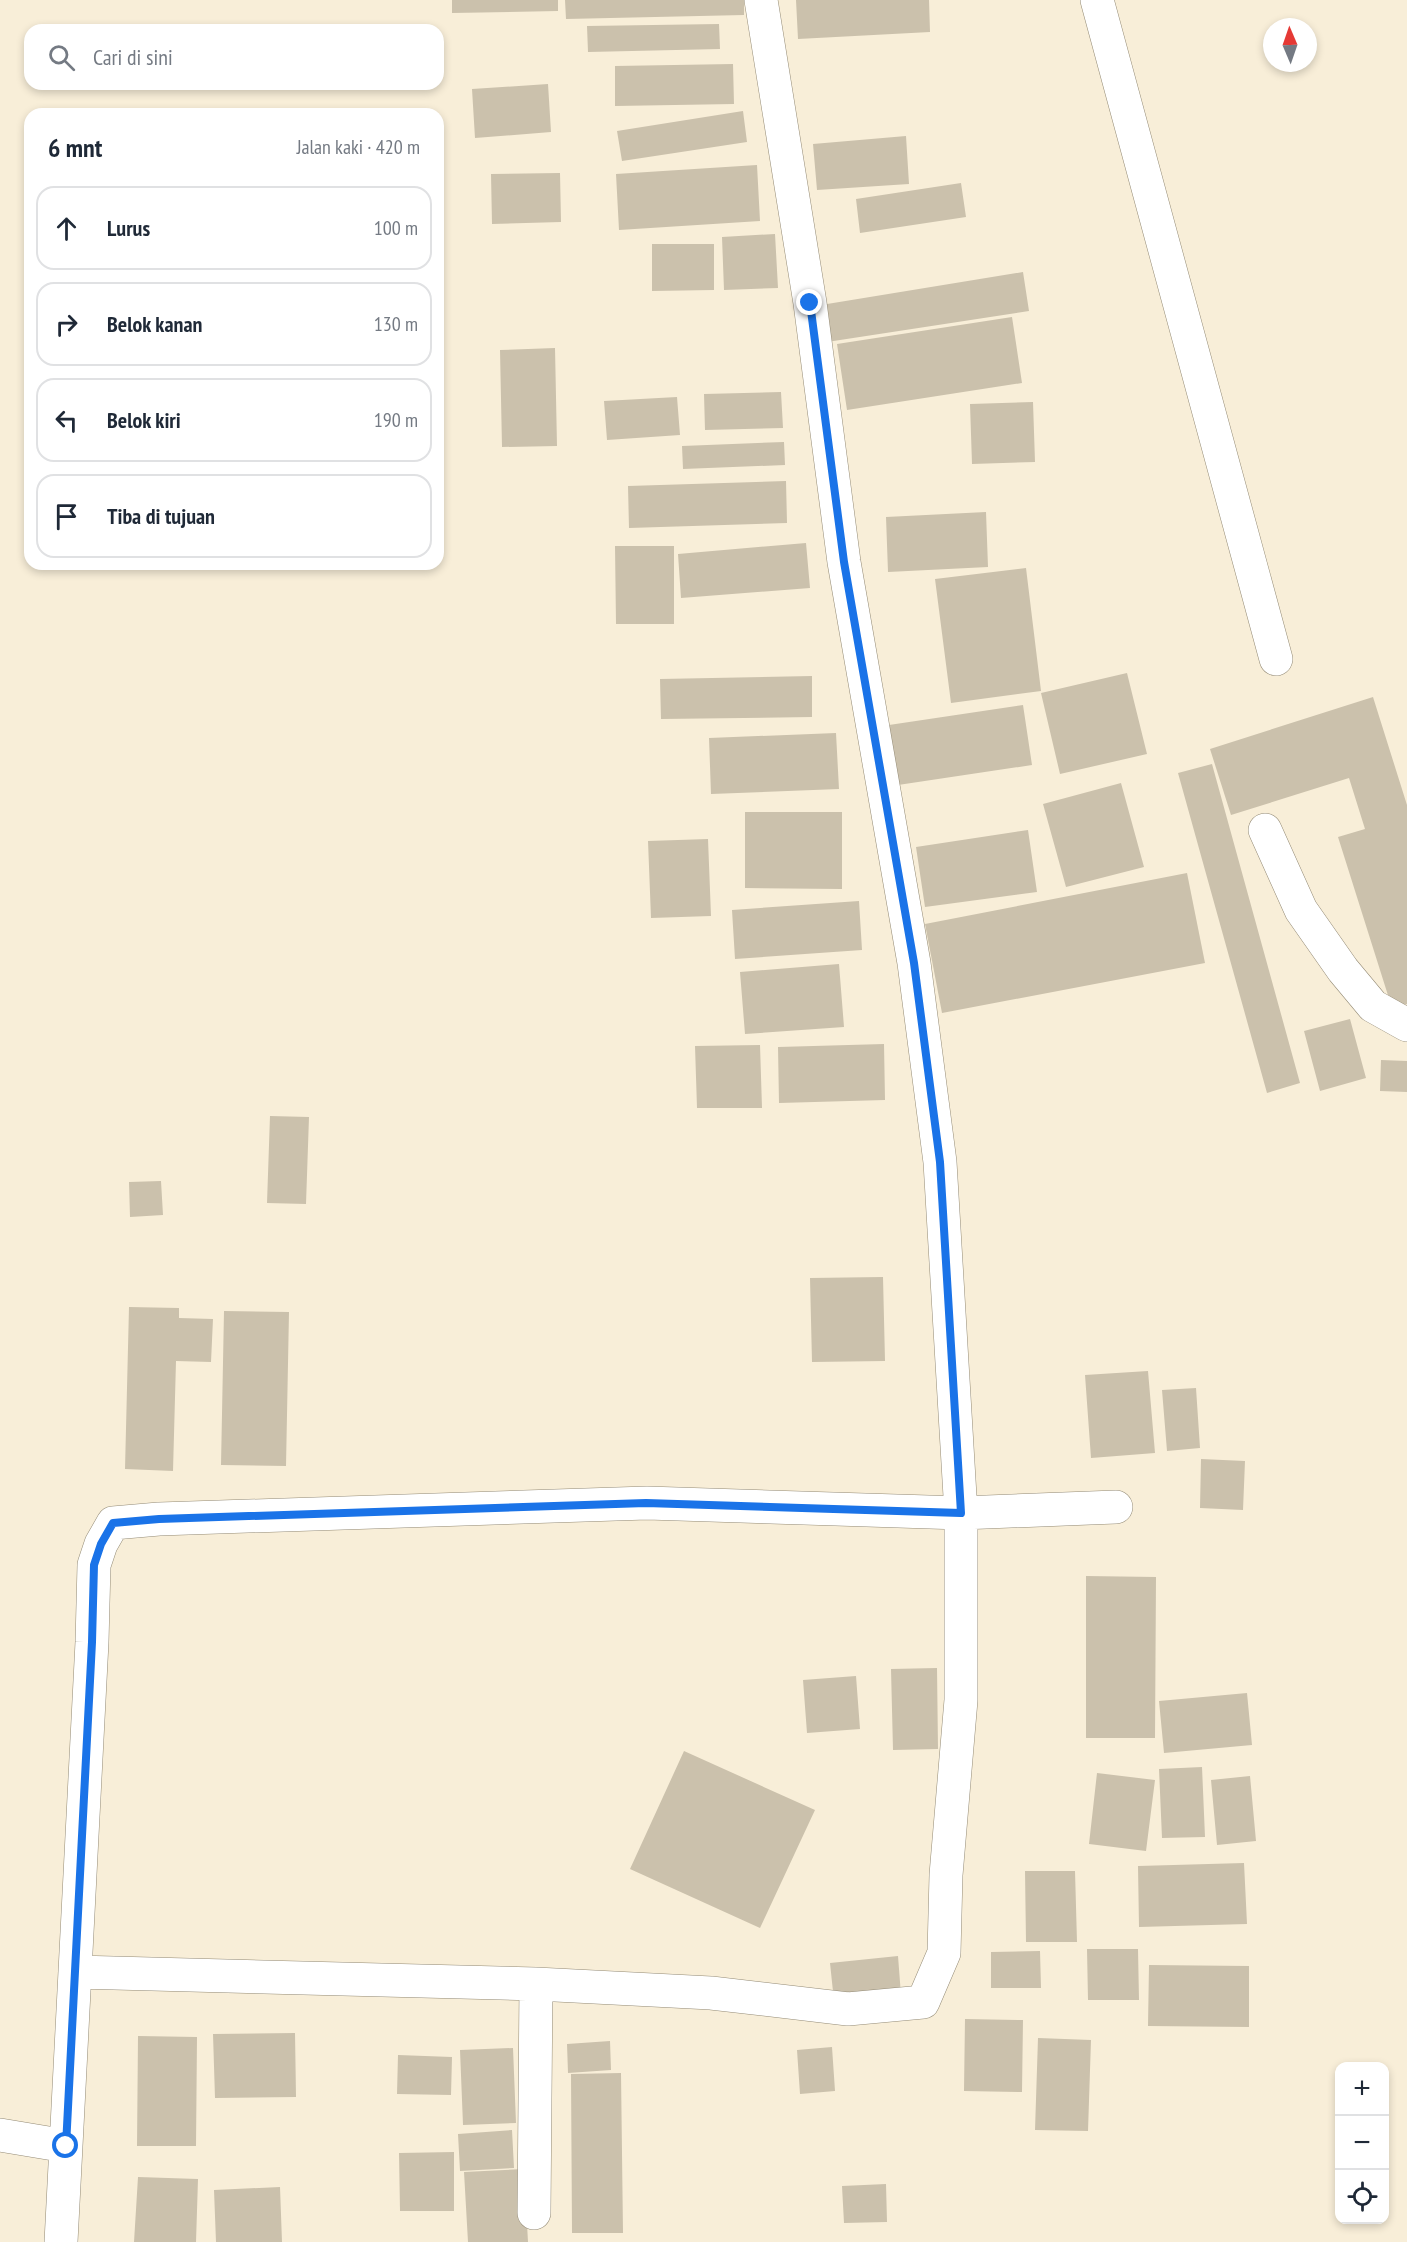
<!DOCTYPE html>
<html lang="id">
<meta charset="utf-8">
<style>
body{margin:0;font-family:"PT Sans Narrow",sans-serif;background:#f6f6f7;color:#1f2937}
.controls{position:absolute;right:18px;bottom:18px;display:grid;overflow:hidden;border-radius:12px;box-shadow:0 3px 9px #0003}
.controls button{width:54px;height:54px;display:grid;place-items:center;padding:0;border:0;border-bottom:2px solid #e0e1e3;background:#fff;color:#1f2937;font:30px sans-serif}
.compass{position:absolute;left:1263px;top:18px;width:54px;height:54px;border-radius:50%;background:#fff;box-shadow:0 3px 9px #0003;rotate:358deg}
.stop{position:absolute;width:18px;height:18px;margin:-14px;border:4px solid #1a73e8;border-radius:50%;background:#fff}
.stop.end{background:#1a73e8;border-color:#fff;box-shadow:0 2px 6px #0008}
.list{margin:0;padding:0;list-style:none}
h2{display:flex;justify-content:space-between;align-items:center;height:78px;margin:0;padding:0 24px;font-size:26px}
h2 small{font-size:20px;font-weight:400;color:#747a83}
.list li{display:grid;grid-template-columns:39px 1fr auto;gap:18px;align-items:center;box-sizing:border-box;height:84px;margin:0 12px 12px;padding:0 12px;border:2px solid #e0e1e3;border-radius:18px}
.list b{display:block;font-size:22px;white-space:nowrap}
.list em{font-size:20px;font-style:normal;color:#747a83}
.icon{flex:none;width:33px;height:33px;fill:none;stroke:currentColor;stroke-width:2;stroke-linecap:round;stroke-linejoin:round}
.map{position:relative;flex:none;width:1407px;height:2242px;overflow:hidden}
.search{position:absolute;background:#fff;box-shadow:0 3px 9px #0003;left:24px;top:24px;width:420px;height:66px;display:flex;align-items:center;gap:15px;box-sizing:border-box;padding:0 21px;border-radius:18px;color:#747a83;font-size:22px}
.panel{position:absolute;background:#fff;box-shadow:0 3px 9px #0003;left:24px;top:108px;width:420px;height:462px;border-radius:18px}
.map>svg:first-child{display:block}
.building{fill:#cbc1ac}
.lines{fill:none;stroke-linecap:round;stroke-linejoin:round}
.street-casing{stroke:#948b76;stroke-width:34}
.street{stroke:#fff;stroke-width:33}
.route{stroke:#1a73e8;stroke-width:8}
</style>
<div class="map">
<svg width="1407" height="2242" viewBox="0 0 1407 2242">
<rect width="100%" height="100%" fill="#f8eed8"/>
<path class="building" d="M452,0H558V11L452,13Z
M565,0H744V15L566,19Z
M796,0H929L930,32L798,39Z
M719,24L720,49L588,52L587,26Z
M733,64L734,104L615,106V66Z
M548,84L551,132L475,138L472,89Z
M743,111L747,142L622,161L617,131Z
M906,136L909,184L817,190L813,144Z
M757,165L760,221L619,230L616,174Z
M560,173L561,222L492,224L491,174Z
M961,183L966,217L860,233L856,199Z
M775,234L778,288L724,290L722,237Z
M652,244H714V290L652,291Z
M1023,272L1029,311L827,342L821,305Z
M1012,317L1022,383L847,410L837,344Z
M555,348L557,446L502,447L500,350Z
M781,392L783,428L705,430L704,394Z
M677,397L680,435L607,440L604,401Z
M1033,402L1035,462L972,464L970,404Z
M784,442L785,465L683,469L682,446Z
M786,481L787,523L629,528L628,486Z
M986,512L988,567L888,572L886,517Z
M806,543L810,588L681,598L678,554Z
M615,546H674V624H616Z
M1026,568L1041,691L951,703L935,579Z
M1127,673L1147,754L1060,774L1041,693Z
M812,676V717L661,719L660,679Z
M1373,697L1407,805V1004L1392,1008L1338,837L1365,829L1349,778L1231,815L1210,749Z
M1023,705L1032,765L898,785L889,725Z
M836,733L839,789L711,794L709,738Z
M1212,764L1300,1083L1267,1093L1178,773Z
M1121,783L1144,867L1066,887L1043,804Z
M745,812H842V889L745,888Z
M1028,830L1037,892L925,907L916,847Z
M708,839L711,916L651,918L648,841Z
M1187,873L1205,963L942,1013L925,924Z
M859,901L862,950L735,959L732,910Z
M839,964L844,1027L745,1034L740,972Z
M1350,1019L1366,1078L1320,1091L1304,1031Z
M884,1044L885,1100L779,1103L778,1047Z
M760,1045L762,1108H697L695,1046Z
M1381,1060L1407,1061V1092L1380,1091Z
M270,1116L309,1117L306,1204L267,1203Z
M161,1181L163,1215L130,1217L129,1182Z
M883,1277L885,1361L812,1362L810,1278Z
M129,1307L179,1308V1318L213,1319L211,1362L176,1361L173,1471L125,1469Z
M224,1311L289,1312L286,1466L221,1465Z
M1148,1371L1155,1453L1091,1458L1085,1375Z
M1196,1388L1200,1448L1167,1451L1162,1390Z
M1201,1459L1245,1461L1243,1510L1200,1508Z
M1086,1576L1156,1577L1155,1738H1086Z
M937,1668L938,1749L893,1750L891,1669Z
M856,1676L860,1729L807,1733L803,1680Z
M1247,1693L1252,1745L1164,1753L1159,1701Z
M684,1751L815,1810L760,1928L630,1869Z
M1202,1767L1205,1837L1162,1838L1159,1769Z
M1097,1773L1155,1780L1146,1851L1089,1844Z
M1250,1776L1256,1841L1217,1845L1211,1780Z
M1244,1863L1247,1924L1139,1927L1138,1866Z
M1025,1871H1075L1077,1942H1026Z
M1087,1949H1138L1139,2000H1088Z
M1040,1951L1041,1988H991V1952Z
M898,1956L901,1995L834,2001L830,1963Z
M1149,1965L1249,1966V2027L1148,2026Z
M965,2019L1023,2020L1022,2092L964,2091Z
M295,2033L296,2097L215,2098L213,2034Z
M138,2036L197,2037L196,2146H137Z
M1038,2038L1091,2040L1088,2131L1035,2130Z
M610,2041L611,2070L568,2073L567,2044Z
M832,2047L835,2091L800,2094L797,2050Z
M513,2048L516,2123L463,2125L460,2050Z
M398,2055L452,2057L451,2095L397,2094Z
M621,2073L623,2233H572L571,2074Z
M512,2130L514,2168L460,2171L458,2134Z
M454,2152V2211H400L399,2153Z
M524,2169L528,2242H468L464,2172Z
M138,2177L198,2179L196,2242H134Z
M886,2184L887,2222L844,2223L842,2186Z
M280,2187L282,2242H216L214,2190Z"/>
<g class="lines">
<defs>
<path id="street" d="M1097,0L1276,659
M1265,830L1301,910L1343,970L1373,1006L1407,1025
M76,1972L536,1984L711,1993L848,2009L923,2002L944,1953L946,1875L961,1700V1513L940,1162L914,963L844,562L810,303L761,0
M0,2135L66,2146L61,2242
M66,2146L92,1642L94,1565L101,1544L113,1523L159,1519L647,1503L961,1513L1116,1507
M534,2213L536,1984"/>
</defs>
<use href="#street" class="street-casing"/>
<use href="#street" class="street"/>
</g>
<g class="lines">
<path class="route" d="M66,2146L92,1642L94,1565L101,1544L113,1523L159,1519L646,1503L961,1513L940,1162L914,963L844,562L810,303"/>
</g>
</svg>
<div class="controls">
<button>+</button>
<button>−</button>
<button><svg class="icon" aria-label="locate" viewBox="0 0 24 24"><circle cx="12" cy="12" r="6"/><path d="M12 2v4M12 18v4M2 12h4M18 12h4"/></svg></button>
</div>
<svg class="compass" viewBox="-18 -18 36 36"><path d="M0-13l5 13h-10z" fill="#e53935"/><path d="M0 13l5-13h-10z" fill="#747a83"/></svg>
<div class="stop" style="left:66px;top:2146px"></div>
<div class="stop end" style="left:810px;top:303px"></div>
<div class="search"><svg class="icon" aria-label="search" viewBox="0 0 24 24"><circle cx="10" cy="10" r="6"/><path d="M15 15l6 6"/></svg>Cari di sini</div>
<section class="panel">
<h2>6 mnt<small>Jalan kaki · 420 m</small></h2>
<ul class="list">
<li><svg class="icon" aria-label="ahead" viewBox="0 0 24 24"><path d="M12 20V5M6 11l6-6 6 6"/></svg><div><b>Lurus</b></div><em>100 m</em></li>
<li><svg class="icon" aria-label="right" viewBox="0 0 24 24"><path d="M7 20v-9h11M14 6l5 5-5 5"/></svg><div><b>Belok kanan</b></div><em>130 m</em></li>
<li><svg class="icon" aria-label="left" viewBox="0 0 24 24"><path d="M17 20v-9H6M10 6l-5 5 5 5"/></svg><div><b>Belok kiri</b></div><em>190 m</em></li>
<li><svg class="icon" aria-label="arrive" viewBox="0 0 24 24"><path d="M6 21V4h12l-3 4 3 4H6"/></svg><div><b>Tiba di tujuan</b></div></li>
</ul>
</section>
</div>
